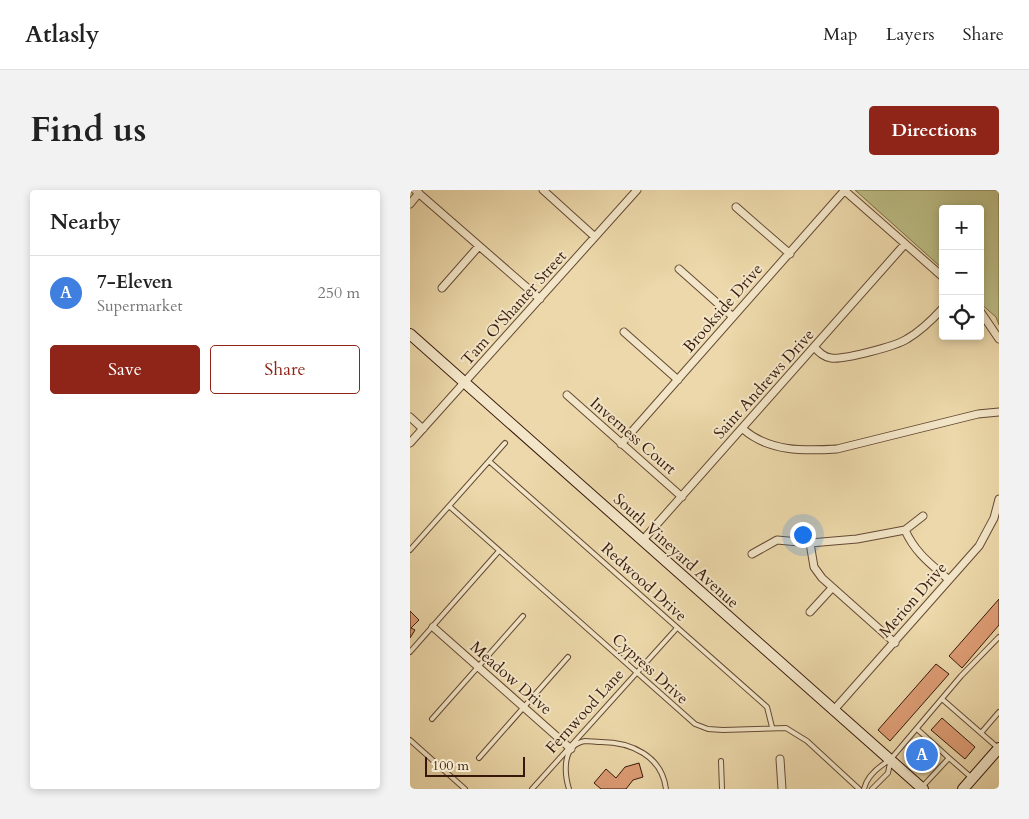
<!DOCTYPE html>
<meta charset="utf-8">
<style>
body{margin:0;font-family:Cardo,serif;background:#f2f2f2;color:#222}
.controls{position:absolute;right:15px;top:15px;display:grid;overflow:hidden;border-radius:5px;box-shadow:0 2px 8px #0003}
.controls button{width:45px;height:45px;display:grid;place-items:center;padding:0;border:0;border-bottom:1px solid #e0e0e0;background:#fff;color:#222;font:25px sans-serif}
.scale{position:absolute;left:15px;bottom:12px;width:100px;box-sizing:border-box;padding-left:5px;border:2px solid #37190c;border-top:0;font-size:14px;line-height:18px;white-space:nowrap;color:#37190c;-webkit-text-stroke:4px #f3e6c8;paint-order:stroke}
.you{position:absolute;left:392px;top:344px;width:18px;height:18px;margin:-12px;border:4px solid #fff;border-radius:50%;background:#1a73e8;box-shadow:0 0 0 8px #1a73e833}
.badge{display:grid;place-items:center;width:32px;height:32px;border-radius:50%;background:#8f2418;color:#fff;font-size:16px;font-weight:700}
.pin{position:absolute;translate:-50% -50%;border:2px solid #fff;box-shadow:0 1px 5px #0006}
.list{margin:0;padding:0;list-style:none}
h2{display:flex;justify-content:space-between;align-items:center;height:65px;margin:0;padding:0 20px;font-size:21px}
h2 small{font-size:16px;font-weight:400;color:#767676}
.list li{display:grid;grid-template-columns:32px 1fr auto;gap:15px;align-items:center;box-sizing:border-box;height:75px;padding:0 20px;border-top:1px solid #e0e0e0}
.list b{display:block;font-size:19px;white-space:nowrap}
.list p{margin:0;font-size:16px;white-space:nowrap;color:#767676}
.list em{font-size:16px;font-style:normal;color:#767676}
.actions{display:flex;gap:10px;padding:15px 20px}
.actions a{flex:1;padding:11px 0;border:1px solid #8f2418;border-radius:5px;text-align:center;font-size:18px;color:#8f2418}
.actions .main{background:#8f2418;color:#fff}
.icon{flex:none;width:28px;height:28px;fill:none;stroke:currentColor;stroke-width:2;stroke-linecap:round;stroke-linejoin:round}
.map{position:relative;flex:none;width:589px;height:599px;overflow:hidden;border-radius:5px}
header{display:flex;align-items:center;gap:30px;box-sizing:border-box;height:70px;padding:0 25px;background:#fff;border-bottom:1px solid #e0e0e0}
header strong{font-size:24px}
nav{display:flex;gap:28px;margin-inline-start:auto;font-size:18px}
.intro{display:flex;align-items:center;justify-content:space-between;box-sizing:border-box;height:120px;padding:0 30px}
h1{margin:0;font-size:35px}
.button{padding:12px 22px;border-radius:5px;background:#8f2418;color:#fff;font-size:18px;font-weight:700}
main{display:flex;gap:30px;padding:0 30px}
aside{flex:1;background:#fff;border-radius:5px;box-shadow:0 2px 8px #0003}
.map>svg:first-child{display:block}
.green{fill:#bcbe86;stroke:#7a6c49}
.building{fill:#de9d75;stroke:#37190c}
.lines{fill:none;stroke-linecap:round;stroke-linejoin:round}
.lane-casing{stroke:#644934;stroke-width:6}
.street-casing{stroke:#644934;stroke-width:9}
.secondary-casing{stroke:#37190c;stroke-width:12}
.lane{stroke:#f3e6c8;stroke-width:4}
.street{stroke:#f3e6c8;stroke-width:7}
.secondary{stroke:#f3e6c8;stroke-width:10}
.labels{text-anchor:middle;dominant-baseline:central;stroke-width:4;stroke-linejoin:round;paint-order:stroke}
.street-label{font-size:16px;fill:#37190c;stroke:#f3e6c8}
</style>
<header>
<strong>Atlasly</strong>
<nav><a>Map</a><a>Layers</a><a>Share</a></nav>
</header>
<div class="intro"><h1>Find us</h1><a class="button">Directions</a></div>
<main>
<aside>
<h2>Nearby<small></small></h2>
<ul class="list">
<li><span class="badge" style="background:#3f7fe0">A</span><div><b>7-Eleven</b><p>Supermarket</p></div><em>250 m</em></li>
</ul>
<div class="actions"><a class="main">Save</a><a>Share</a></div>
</aside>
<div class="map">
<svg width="589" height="599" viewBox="0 0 589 599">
<rect width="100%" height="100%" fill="#ecd8aa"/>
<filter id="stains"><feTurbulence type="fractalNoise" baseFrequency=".004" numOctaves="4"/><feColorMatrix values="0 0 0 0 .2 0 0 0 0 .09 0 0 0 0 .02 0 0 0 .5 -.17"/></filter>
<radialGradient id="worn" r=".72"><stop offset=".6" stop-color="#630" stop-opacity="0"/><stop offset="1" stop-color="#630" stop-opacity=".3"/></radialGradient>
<path class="green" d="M445,0H589V135L586,127L570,113V19H533V79Z"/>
<path class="building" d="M589,409V435L552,478L539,466Z
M0,421L9,430L1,438L5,440L0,448Z
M526,474L539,484L480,551L468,540Z
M532,528L565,557L555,569L521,540Z
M513,553L523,563L511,576L501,567Z
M229,573L233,587L223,590L216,599H191L184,593L196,579L206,588L215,577Z"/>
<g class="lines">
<defs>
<path id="lane" d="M79,271L357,517L362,537
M39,316L285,534L298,539L313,540L376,538L397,551L449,599
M0,360L95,253
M0,462L89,361
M532,509L587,557
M22,529L113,426
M507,539L539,568
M571,543L589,522
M0,550L55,599
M69,568L158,467
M311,571L312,599
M513,596L539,568L562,588
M122,599L267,438
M159,599C154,582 152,555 175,551C180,551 186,552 191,552C221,552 252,566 256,599
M454,599C457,586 468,577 480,570L551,486L589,447
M462,599L478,583L480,573"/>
<path id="street" d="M5,0L130,109
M133,0L185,47
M434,0L533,87
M0,14L9,3
M326,17L380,64
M269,79L323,127
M32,98L69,56
M570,121L589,149
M214,142L268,190
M405,158C410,163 414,167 421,168C434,170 486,156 497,149C511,141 522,130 533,118
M157,205L272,307
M0,227L13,239
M333,239C359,262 394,261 427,259L568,224L589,222
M0,253L227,0
M211,254L434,1
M495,340C505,363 522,375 539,390
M232,351L495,54
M400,353L404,377L412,388L485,453
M342,364L367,350L400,353L447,349L495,340L513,326
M400,422L422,398
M23,437L161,559
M423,521L569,356L584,328L589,309
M370,569L372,599"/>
<path id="secondary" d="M0,144L513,599
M553,599L589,558"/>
</defs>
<use href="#lane" class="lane-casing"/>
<use href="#street" class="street-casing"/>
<use href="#secondary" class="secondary-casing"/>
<use href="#lane" class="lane"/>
<use href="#street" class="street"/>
<use href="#secondary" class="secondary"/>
</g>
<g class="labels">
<g class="street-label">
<text transform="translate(104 118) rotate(-48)">Tam O'Shanter Street</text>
<text transform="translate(313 118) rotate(-49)">Brookside Drive</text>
<text transform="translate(354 194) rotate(-48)">Saint Andrews Drive</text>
<text transform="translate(223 246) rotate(41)">Inverness Court</text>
<text transform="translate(266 361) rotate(42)">South Vineyard Avenue</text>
<text transform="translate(234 392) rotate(42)">Redwood Drive</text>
<text transform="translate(503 410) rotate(-49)">Merion Drive</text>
<text transform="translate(240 479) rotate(42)">Cypress Drive</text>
<text transform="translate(101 488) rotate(41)">Meadow Drive</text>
<text transform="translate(175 521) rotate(-48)">Fernwood Lane</text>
</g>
</g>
<rect width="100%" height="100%" filter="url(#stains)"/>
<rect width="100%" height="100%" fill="url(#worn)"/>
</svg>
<div class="controls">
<button>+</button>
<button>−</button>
<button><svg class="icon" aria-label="locate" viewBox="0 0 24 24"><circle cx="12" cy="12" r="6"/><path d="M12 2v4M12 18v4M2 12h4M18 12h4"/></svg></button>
</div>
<div class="scale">100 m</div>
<div class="you"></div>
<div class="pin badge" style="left:512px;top:565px;background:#3f7fe0">A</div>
</div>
</main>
